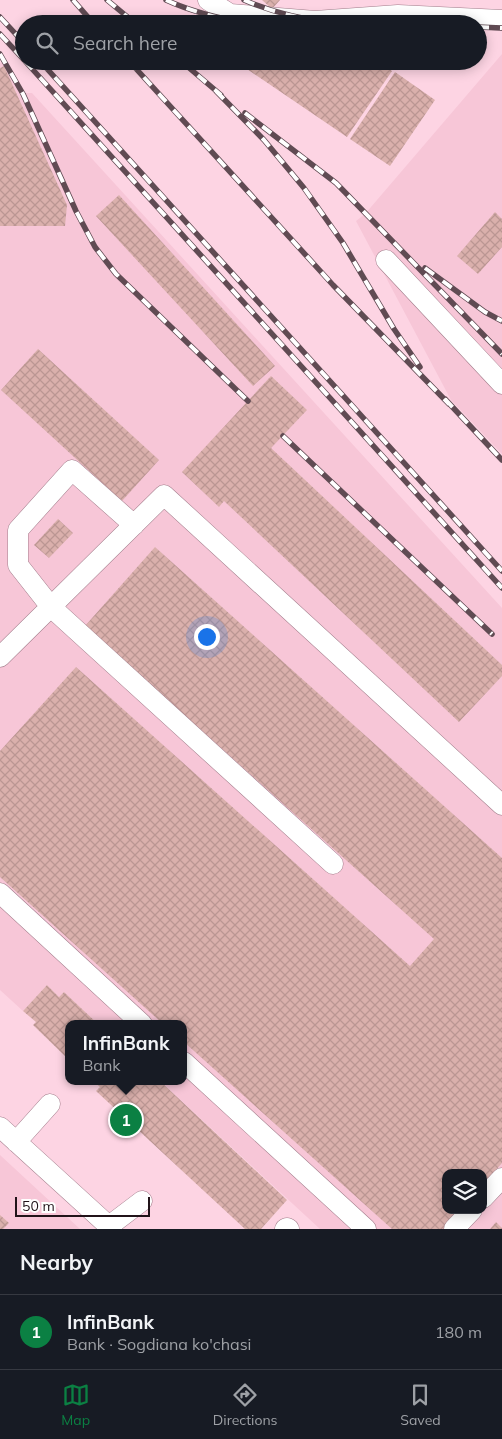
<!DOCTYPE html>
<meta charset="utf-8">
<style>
body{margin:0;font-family:Mulish,sans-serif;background:#242831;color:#f1f3f6}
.controls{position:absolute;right:15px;bottom:15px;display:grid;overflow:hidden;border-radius:10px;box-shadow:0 2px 12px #0003}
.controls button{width:45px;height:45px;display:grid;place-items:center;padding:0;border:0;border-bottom:1px solid #363941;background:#171b24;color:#f1f3f6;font:25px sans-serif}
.scale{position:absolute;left:15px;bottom:12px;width:135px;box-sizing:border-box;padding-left:5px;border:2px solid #211319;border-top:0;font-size:14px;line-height:18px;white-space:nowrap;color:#211319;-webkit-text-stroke:4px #fff;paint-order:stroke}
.you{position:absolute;left:206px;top:636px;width:18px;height:18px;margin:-12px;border:4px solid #fff;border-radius:50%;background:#1a73e8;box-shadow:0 0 0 8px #1a73e833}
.badge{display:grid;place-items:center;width:32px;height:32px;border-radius:50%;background:#0b8043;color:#fff;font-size:16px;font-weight:700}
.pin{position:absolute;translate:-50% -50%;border:2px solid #fff;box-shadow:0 1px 5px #0006}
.popup{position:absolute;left:65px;top:1020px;width:122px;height:65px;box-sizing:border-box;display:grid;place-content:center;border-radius:10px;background:#171b24;filter:drop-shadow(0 1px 4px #0005);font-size:16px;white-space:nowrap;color:#9ea1a6}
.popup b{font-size:19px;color:#f1f3f6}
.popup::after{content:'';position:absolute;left:50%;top:100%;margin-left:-10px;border:10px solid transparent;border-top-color:#171b24}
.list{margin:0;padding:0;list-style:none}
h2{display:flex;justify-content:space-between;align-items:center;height:65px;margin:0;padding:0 20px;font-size:21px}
h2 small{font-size:16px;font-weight:400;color:#9ea1a6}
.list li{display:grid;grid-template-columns:32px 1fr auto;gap:15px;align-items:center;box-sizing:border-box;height:75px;padding:0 20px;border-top:1px solid #363941}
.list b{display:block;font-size:19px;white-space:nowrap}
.list p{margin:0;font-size:16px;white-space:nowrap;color:#9ea1a6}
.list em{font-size:16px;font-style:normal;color:#9ea1a6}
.icon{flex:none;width:28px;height:28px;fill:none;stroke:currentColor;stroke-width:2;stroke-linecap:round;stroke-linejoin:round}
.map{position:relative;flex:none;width:502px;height:1229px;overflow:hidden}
.search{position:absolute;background:#171b24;box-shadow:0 2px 12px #0003;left:15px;right:15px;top:15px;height:55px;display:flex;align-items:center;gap:12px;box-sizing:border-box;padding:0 18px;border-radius:28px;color:#9ea1a6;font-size:19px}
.sheet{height:140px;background:#171b24}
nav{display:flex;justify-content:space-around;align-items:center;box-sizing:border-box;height:70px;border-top:1px solid #363941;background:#171b24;font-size:14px;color:#9ea1a6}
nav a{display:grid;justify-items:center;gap:2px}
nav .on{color:#0b8043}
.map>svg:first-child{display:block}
.built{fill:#f7c6d7;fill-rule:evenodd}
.building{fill:url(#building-cross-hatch)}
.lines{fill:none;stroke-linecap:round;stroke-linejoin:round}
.minor-casing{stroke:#a27d8b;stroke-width:21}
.minor{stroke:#fff;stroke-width:20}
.rail-casing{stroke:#604b53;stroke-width:5.5}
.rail{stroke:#fff;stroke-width:4;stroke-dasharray:11;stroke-linecap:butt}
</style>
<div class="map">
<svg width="502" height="1229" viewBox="0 0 502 1229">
<defs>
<pattern id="building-cross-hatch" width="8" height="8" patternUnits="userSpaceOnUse" patternTransform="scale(1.25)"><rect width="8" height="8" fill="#dab0ac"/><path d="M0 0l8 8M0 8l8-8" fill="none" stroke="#bb9693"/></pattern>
</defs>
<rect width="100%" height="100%" fill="#fdd4e3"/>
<path class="built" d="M502,54V454L451,400L356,221L365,214Z
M3,62L23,93H32L502,608V1229H320L160,1081H184V1024H98L64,992L59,997L47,985L23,1011L0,990V63ZM446,1173H483V1210H446Z
M0,1155L80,1229H0Z"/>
<path class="building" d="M262,0H280L272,9Z
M230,61H379L392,71L347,137L244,67L242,70Z
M4,66L67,205L65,226H0V68Z
M395,72L435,100L390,166L350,139Z
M119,195L275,366L253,386L96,216Z
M495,212L502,219V247L478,274L457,256Z
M38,349L159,460L122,501L1,390Z
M271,376L307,410L271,448L502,665V676L459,722L224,501L219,507L182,472Z
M58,519L73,533L49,558L34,545Z
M155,547L502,858V1163L483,1185V1173H446V1210H460L444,1229H392L184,1042V1024H163L0,877V751L76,667L410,966L434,939L85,626Z
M47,985L59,997L64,992L98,1024H68V1059L33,1025L36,1022L23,1011Z
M93,1081H160L287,1200L261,1229H245L96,1091L100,1087Z
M0,1215L9,1223L3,1229H0Z
M496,1222L502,1228V1229H490Z"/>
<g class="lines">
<defs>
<path id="minor" d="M208,0L230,14L315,21L398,15L502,20
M386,260L502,384
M134,525L72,470L18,530V565L51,607L333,864
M0,657L164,495L502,805
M0,893L142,1024
M184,1062L366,1229
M0,1127L112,1229
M16,1142L50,1104
M483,1198L502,1178
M109,1226L142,1201
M285,1229L287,1228L289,1229
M454,1229L472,1210"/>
</defs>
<use href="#minor" class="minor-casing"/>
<use href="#minor" class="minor"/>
<defs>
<path id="rail" d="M73,0L94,24
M107,0L136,24
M166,0C192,12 222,19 250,24
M244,0C274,13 306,20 338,24
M0,17L24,43
M478,27L502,28
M0,34L24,60
M0,54L23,94L76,211L95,247L116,274L248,401
M25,61L502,588
M40,61L502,571
M129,61L333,285L449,404
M181,61L221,95
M216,91L264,140L304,188L343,243L394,329L420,367
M245,113L336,183L502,354
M425,268L485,312L502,321
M445,399L502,460
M283,436L492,634"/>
</defs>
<use href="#rail" class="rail-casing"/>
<use href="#rail" class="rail"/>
</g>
</svg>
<div class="controls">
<button><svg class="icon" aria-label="layers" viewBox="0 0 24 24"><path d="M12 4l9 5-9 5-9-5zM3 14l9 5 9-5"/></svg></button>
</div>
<div class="scale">50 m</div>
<div class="you"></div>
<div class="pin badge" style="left:126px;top:1120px">1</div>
<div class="popup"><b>InfinBank</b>Bank</div>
<div class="search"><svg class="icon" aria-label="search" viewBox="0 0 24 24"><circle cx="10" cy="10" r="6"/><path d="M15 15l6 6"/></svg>Search here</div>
</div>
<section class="sheet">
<h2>Nearby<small></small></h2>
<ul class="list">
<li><span class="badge">1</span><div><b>InfinBank</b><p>Bank · Sogdiana ko'chasi</p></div><em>180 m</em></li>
</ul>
</section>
<nav>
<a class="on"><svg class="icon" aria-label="map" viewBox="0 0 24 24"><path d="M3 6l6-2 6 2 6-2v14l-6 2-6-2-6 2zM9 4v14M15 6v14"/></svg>Map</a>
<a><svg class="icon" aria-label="directions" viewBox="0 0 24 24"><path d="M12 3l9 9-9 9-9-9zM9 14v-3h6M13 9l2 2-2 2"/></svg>Directions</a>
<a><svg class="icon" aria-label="saved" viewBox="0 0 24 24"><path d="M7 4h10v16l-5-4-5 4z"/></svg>Saved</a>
</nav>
